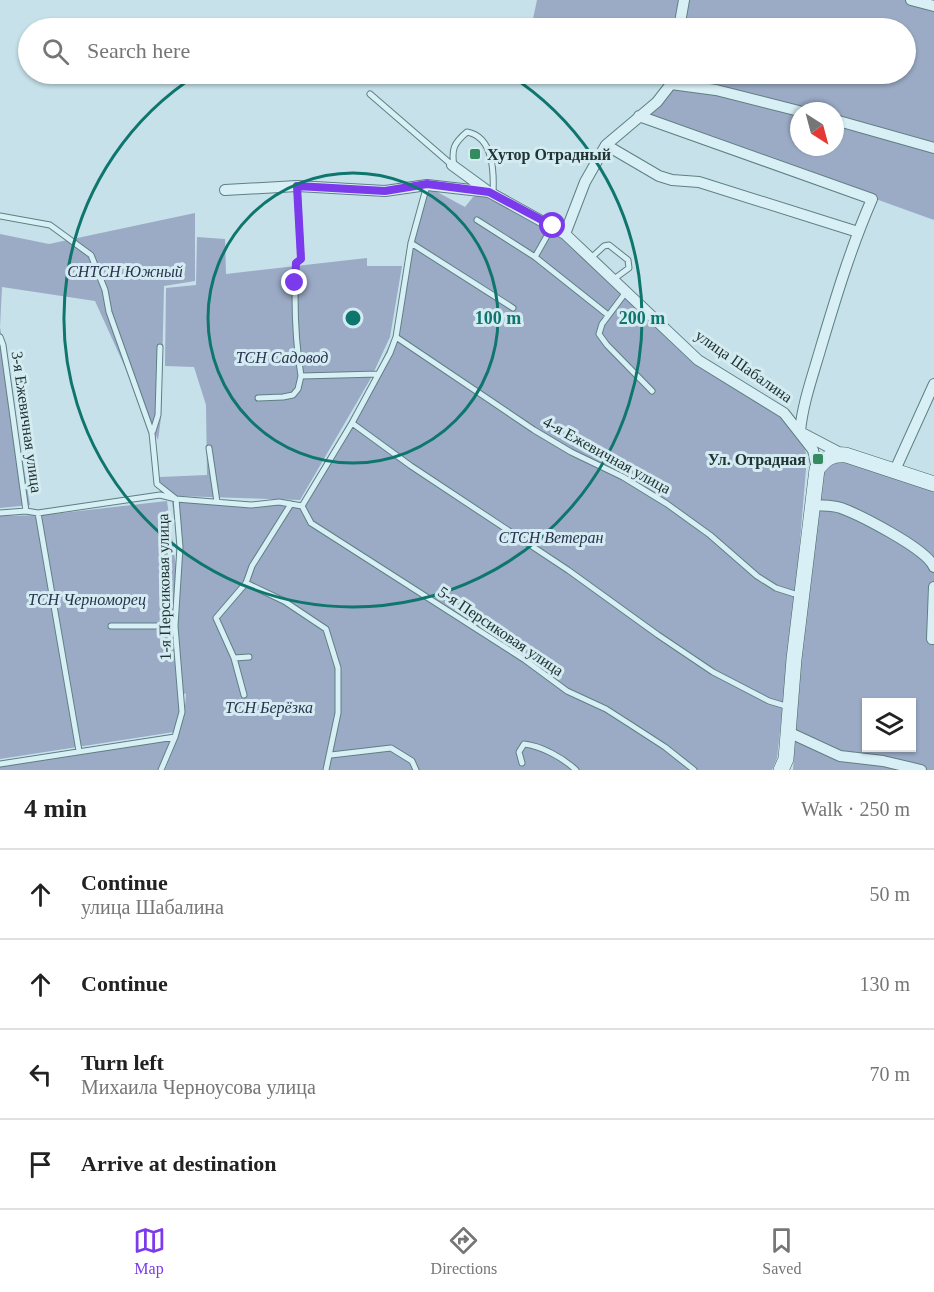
<!DOCTYPE html>
<meta charset="utf-8">
<style>
body{margin:0;font-family:Georgia,serif;background:#f2f2f2;color:#222}
.controls{position:absolute;right:18px;bottom:18px;display:grid;overflow:hidden;border-radius:0px;box-shadow:0 2px 4px #0004}
.controls button{width:54px;height:54px;display:grid;place-items:center;padding:0;border:0;border-bottom:2px solid #e0e0e0;background:#fff;color:#222;font:30px sans-serif}
.compass{position:absolute;left:790px;top:102px;width:54px;height:54px;border-radius:50%;background:#fff;box-shadow:0 2px 4px #0004;rotate:144deg}
.stop{position:absolute;width:18px;height:18px;margin:-14px;border:4px solid #7c3aed;border-radius:50%;background:#fff}
.stop.end{background:#7c3aed;border-color:#fff;box-shadow:0 2px 6px #0008}
.list{margin:0;padding:0;list-style:none}
h2{display:flex;justify-content:space-between;align-items:center;height:78px;margin:0;padding:0 24px;font-size:26px}
h2 small{font-size:20px;font-weight:400;color:#767676}
.list li{display:grid;grid-template-columns:39px 1fr auto;gap:18px;align-items:center;box-sizing:border-box;height:90px;padding:0 24px;border-top:2px solid #e0e0e0}
.list b{display:block;font-size:22px;white-space:nowrap}
.list p{margin:0;font-size:20px;white-space:nowrap;color:#767676}
.list em{font-size:20px;font-style:normal;color:#767676}
.icon{flex:none;width:33px;height:33px;fill:none;stroke:currentColor;stroke-width:2;stroke-linecap:round;stroke-linejoin:round}
.map{position:relative;flex:none;width:934px;height:770px;overflow:hidden}
.search{position:absolute;background:#fff;box-shadow:0 2px 4px #0004;left:18px;right:18px;top:18px;height:66px;display:flex;align-items:center;gap:15px;box-sizing:border-box;padding:0 21px;border-radius:33px;color:#767676;font-size:22px}
.sheet{height:438px;background:#fff}
nav{display:flex;justify-content:space-around;align-items:center;box-sizing:border-box;height:84px;border-top:2px solid #e0e0e0;background:#fff;font-size:16px;color:#767676}
nav a{display:grid;justify-items:center;gap:3px}
nav .on{color:#7c3aed}
.map>svg:first-child{display:block}
.garden{fill:#9babc6;fill-rule:evenodd}
.lines{fill:none;stroke-linecap:round;stroke-linejoin:round}
.lane-casing{stroke:#5e8082;stroke-width:7}
.street-casing{stroke:#5e8082;stroke-width:12}
.secondary-casing{stroke:#416364;stroke-width:16}
.lane{stroke:#d8eff5;stroke-width:5}
.street{stroke:#d8eff5;stroke-width:10}
.secondary{stroke:#d8eff5;stroke-width:15}
.route{stroke:#7c3aed;stroke-width:8}
.ring{fill:none;stroke:#0f766e;stroke-width:3}
.poi-dot{fill:#348b60;stroke:#d4ebf1;stroke-width:2}
.labels{text-anchor:middle;dominant-baseline:central;stroke-width:6;stroke-linejoin:round;paint-order:stroke}
.poi-label{font-size:16px;font-weight:bold;fill:#203434;stroke:#d4ebf1;text-anchor:start}
.park-label{font-size:16px;font-style:italic;fill:#29314e;stroke:#d4ebf1}
.street-label{font-size:16px;fill:#203434;stroke:#d4ebf1}
.centre{fill:#0f766e;stroke:#d4ebf1;stroke-width:3}
.ring-label{font-size:18px;text-anchor:middle;font-weight:bold;fill:#0f766e;stroke:#d4ebf1;stroke-width:6;stroke-linejoin:round;paint-order:stroke}
</style>
<div class="map">
<svg width="934" height="770" viewBox="0 0 934 770">
<rect width="100%" height="100%" fill="#c6e1e9"/>
<path class="garden" d="M537,0H683L677,28H531Z
M689,0H934V220L646,116L674,80L675,74H906V28H683ZM799,111H835V147H799Z
M428,187L465,207L473,197L491,191L536,215L698,356L799,429L807,457L797,577L777,758L772,770H165C175,745 185,721 186,694L181,693L177,626L181,566L172,502L300,503L371,385L393,337L410,249Z
M195,213V281L164,286L161,418L158,440L95,301L2,287L0,327L30,505L0,508V234L49,244Z
M197,237L225,239L226,274L367,258V266H402L390,337L371,378L300,500L176,496L160,491V477L207,475L206,405L194,367L165,366L166,288L196,285Z
M846,455L934,484V770H793L815,480L824,460ZM866,702H912V748H866Z
M167,501L176,567L172,630L179,712L174,732L0,759V516L44,515Z
M173,734L158,770H0V761Z"/>
<g class="lines">
<defs>
<path id="lane" d="M370,94L452,165
M454,166C451,149 454,143 467,132C494,137 494,173 493,194
M297,186L301,259L296,263C294,300 295,339 301,376
M0,216L50,225L91,255L105,290L109,312L152,433L157,484L176,499L180,547L175,626L182,712L175,737L161,770
M477,220L535,257L608,315
M411,243L513,308
M535,257L552,227
M592,257L604,246L609,245L628,260L629,268L614,279
M626,292L602,324L599,334L607,345L652,391
M0,337L3,345L26,511
M396,337L534,430L571,452L623,477L667,504L710,535L757,576L776,588L801,596
M258,398L283,397L293,395L298,389L301,376L378,374
M352,423L411,466L568,570L658,635L713,672L769,701L789,707
M153,431L158,415L160,347
M209,448L217,502
M302,506L311,523L525,660L567,691L606,709L631,725L665,747L694,770
M302,506L352,423L390,353L396,337L411,243L427,185
M0,513L26,511L38,513L160,495L176,499L251,505L279,502L302,506
M38,513L79,751
M246,583L284,601L326,629L338,668V713L326,770
M111,626H175
M234,658L249,657
M244,695L234,658L216,618L246,583L252,566L291,504
M331,755L391,748L412,761L416,770
M522,763L519,752L524,744C542,746 563,758 576,770
M0,764L175,737"/>
<path id="street" d="M911,0L934,6
M679,28L684,0
M671,84L716,90L799,111
M639,116L872,199C851,247 836,297 821,347C813,375 803,402 800,431
M835,120L934,148
M606,145L659,176L672,180L699,182L858,232
M452,165L489,192L565,234L698,360L784,413L813,450L817,469
M225,190L297,186L385,191L427,185L489,192
M565,234L585,182L606,145L657,102L671,84L668,74
M802,433L844,455
M895,470L934,384
M813,505C822,506 832,505 841,508C860,515 927,549 934,567
M934,587L932,639H934
M788,732L840,756L883,761L921,770"/>
<path id="secondary" d="M781,770L786,759L794,659L817,469C826,458 831,454 846,455L934,484"/>
</defs>
<use href="#lane" class="lane-casing"/>
<use href="#street" class="street-casing"/>
<use href="#secondary" class="secondary-casing"/>
<use href="#lane" class="lane"/>
<use href="#street" class="street"/>
<use href="#secondary" class="secondary"/>
</g>
<g class="lines">
<path class="route" d="M295,283L296,263L301,259L297,186L385,191L427,184L489,192L553,226"/>
</g>
<g class="ring">
<circle cx="353" cy="318" r="145"/>
<path d="M508 74A289 289 0 1 1 198 74"/>
</g>
<g class="poi-dot">
<rect x="469" y="148" width="12" height="12" rx="3"/>
<rect x="812" y="453" width="12" height="12" rx="3"/>
</g>
<g class="labels">
<g class="poi-label">
<text x="487" y="154">Хутор Отрадный</text>
<text x="806" y="459" text-anchor="end">Ул. Отрадная</text>
</g>
<g class="park-label">
<text x="125" y="271">СНТСН Южный</text>
<text x="282" y="357">ТСН Садовод</text>
<text x="551" y="537">СТСН Ветеран</text>
<text x="87" y="599">ТСН Черноморец</text>
<text x="269" y="707">ТСН Берёзка</text>
</g>
<g class="street-label">
<text transform="translate(744 366) rotate(35)">улица Шабалина</text>
<text transform="translate(27 422) rotate(82)">3-я Ежевичная улица</text>
<text transform="translate(607 455) rotate(29)">4-я Ежевичная улица</text>
<text transform="translate(164 587) rotate(-91)">1-я Персиковая улица</text>
<text transform="translate(501 631) rotate(34)">5-я Персиковая улица</text>
</g>
</g>
<circle cx="353" cy="318" r="9" class="centre"/>
<g class="ring-label">
<text x="498" y="324">100 m</text>
<text x="642" y="324">200 m</text>
</g>
</svg>
<div class="controls">
<button><svg class="icon" aria-label="layers" viewBox="0 0 24 24"><path d="M12 4l9 5-9 5-9-5zM3 14l9 5 9-5"/></svg></button>
</div>
<svg class="compass" viewBox="-18 -18 36 36"><path d="M0-13l5 13h-10z" fill="#e53935"/><path d="M0 13l5-13h-10z" fill="#767676"/></svg>
<div class="stop" style="left:553px;top:226px"></div>
<div class="stop end" style="left:295px;top:283px"></div>
<div class="search"><svg class="icon" aria-label="search" viewBox="0 0 24 24"><circle cx="10" cy="10" r="6"/><path d="M15 15l6 6"/></svg>Search here</div>
</div>
<section class="sheet">
<h2>4 min<small>Walk · 250 m</small></h2>
<ul class="list">
<li><svg class="icon" aria-label="ahead" viewBox="0 0 24 24"><path d="M12 20V5M6 11l6-6 6 6"/></svg><div><b>Continue</b><p>улица Шабалина</p></div><em>50 m</em></li>
<li><svg class="icon" aria-label="ahead" viewBox="0 0 24 24"><path d="M12 20V5M6 11l6-6 6 6"/></svg><div><b>Continue</b></div><em>130 m</em></li>
<li><svg class="icon" aria-label="left" viewBox="0 0 24 24"><path d="M17 20v-9H6M10 6l-5 5 5 5"/></svg><div><b>Turn left</b><p>Михаила Черноусова улица</p></div><em>70 m</em></li>
<li><svg class="icon" aria-label="arrive" viewBox="0 0 24 24"><path d="M6 21V4h12l-3 4 3 4H6"/></svg><div><b>Arrive at destination</b></div></li>
</ul>
</section>
<nav>
<a class="on"><svg class="icon" aria-label="map" viewBox="0 0 24 24"><path d="M3 6l6-2 6 2 6-2v14l-6 2-6-2-6 2zM9 4v14M15 6v14"/></svg>Map</a>
<a><svg class="icon" aria-label="directions" viewBox="0 0 24 24"><path d="M12 3l9 9-9 9-9-9zM9 14v-3h6M13 9l2 2-2 2"/></svg>Directions</a>
<a><svg class="icon" aria-label="saved" viewBox="0 0 24 24"><path d="M7 4h10v16l-5-4-5 4z"/></svg>Saved</a>
</nav>
